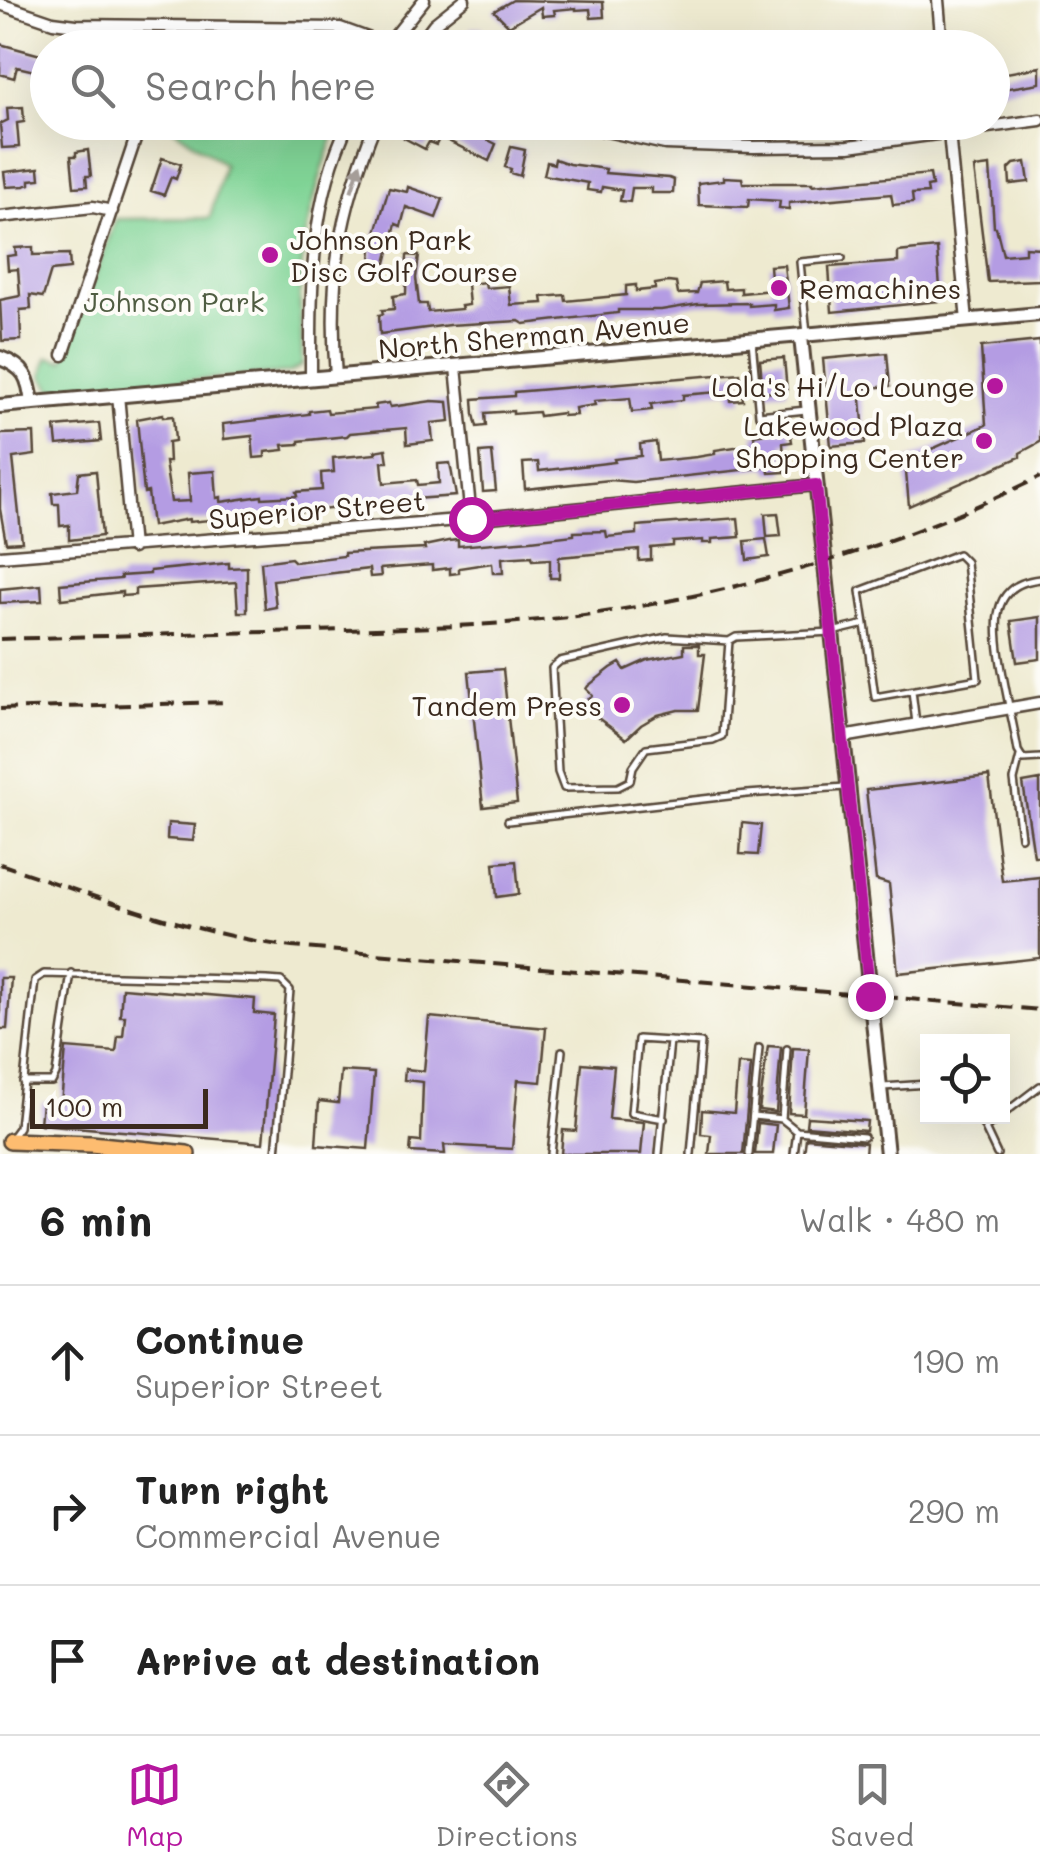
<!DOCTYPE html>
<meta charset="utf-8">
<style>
body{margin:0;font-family:Mali,sans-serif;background:#f6f6f6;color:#222}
.controls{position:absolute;right:30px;bottom:30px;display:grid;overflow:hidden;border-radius:0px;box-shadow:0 10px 40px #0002}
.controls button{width:90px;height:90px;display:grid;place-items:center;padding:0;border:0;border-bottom:2px solid #e0e0e0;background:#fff;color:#222;font:50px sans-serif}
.scale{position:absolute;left:30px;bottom:25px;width:178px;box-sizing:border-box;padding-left:10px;border:5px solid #3b2a1e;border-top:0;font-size:28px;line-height:35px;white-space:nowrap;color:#3b2a1e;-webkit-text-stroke:8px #fdfcf7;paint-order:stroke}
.stop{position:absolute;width:30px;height:30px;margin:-22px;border:8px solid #b5179e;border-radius:50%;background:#fff}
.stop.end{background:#b5179e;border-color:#fff;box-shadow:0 2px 10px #0008}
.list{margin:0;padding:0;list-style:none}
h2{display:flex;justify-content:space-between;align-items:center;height:130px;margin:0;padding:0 40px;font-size:42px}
h2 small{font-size:32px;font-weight:400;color:#767676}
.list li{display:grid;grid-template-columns:65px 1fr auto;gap:30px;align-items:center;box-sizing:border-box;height:150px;padding:0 40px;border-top:2px solid #e0e0e0}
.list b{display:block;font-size:38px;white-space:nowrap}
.list p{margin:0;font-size:32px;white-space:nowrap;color:#767676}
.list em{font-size:32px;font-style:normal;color:#767676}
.icon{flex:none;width:55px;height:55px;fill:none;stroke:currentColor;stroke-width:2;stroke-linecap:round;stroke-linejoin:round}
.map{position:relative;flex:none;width:1040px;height:1154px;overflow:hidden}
.search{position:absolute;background:#fff;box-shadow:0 10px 40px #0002;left:30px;right:30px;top:30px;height:110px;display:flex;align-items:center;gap:25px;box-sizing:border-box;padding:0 35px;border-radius:55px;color:#767676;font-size:38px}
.sheet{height:580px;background:#fff}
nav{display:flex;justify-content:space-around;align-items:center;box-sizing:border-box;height:140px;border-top:2px solid #e0e0e0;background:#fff;font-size:28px;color:#767676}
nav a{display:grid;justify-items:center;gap:5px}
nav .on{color:#b5179e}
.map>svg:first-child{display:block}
.green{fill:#80d496;stroke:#5e7f5a;stroke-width:2.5}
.building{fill:#b49ce3}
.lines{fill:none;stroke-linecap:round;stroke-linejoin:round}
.service-casing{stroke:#564739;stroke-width:10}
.minor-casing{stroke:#564739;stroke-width:15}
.tertiary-casing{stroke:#564739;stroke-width:18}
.primary-casing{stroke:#564739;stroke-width:20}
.service{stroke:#fff;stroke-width:5}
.minor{stroke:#fff;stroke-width:10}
.tertiary{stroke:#fff;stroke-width:12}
.primary{stroke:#fdbc70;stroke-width:15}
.rail{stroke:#3b2a1e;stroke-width:4;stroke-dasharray:15 8;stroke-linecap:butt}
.oneway{fill:#a79f9a}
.route{stroke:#b5179e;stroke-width:12}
.poi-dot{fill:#b5179e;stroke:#fdfcf7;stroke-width:4}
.labels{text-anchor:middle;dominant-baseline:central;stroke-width:8;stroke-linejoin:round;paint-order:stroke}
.poi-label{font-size:28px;fill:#3b2a1e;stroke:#fdfcf7;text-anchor:end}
.park-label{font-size:28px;fill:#505d42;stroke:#fdfcf7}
.street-label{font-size:28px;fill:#3b2a1e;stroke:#fdfcf7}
</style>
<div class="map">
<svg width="1040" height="1154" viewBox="0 0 1040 1154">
<rect width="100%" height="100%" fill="#fdfcf7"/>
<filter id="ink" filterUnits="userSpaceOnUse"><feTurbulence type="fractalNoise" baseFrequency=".01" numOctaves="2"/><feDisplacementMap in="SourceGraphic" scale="20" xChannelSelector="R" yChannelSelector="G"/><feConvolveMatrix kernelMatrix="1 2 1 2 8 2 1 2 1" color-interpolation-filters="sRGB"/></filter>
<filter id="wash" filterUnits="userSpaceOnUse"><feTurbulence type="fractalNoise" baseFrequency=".0048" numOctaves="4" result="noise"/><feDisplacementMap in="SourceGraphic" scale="40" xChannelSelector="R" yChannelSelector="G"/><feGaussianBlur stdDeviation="2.25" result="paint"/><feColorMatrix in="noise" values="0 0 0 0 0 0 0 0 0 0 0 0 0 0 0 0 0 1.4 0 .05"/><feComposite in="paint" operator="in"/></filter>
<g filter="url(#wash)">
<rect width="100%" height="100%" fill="#eeead0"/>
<path class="green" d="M226,36L357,38L374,43L376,47L170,48L180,37Z
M166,123H339C318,176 303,230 300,288C299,313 303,339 302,365L289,373L53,390L42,376L48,357L64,361L116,219L210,218L224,164Z"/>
<g id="blocks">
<path class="building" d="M513,0L603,2L604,17L591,18L590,9L576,10V8L554,10L555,15L542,16L541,7L509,26L494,11Z
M471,27H482V35H490L489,48H469Z
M0,44L48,57V74L17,67L14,78L0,74Z
M1040,67V83L997,90L995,75Z
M23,107L24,122L17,123L19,147L2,148L0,124L8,120L7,108Z
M410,122H433L454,134L458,126L462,127L496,144L489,161L440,137L436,145L429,142L425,149L404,138Z
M511,147L525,150L520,176L510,173L511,169L505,167Z
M88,150L91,176H86L87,186L74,187L71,156H76V152Z
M162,158L181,164L176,179L171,177L164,195L151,191Z
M555,159L569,164L606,169L605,173L669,178L674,180L673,193H651V188H632L630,202L620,201L622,190L602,187L601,192L587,190L588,183L544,175L547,162L554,164Z
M1026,162L1029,182L1010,184L1009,169L1014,164Z
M990,166L994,227H996L1003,255L1025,253V247L1040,248V280L988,282L974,168Z
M39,168L40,179L30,180V184L24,186L6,187L4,172Z
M930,174L932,186L927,187L928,193L912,194L913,203L893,205L891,194L789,203V209L779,208L780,201L749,199L748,207L699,205L698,183L724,180V177L742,178L743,183H812V185Z
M408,187L443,199L436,218L406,207L401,226L396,224L386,263L371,262L372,246L363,238L374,239L389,188L407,192Z
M33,247V255L69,254L70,269L51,271L43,297L30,295L31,309L20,310L21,340L2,341L0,300L20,296L18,269L8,270L7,256L16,255L15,248Z
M937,248L941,301L832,312L829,267L898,262V252Z
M407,255L419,256L416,278L419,304H427L428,312L462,309L461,306L469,305L467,284L485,282L486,288L509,286L511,305L543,303L542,297L565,295L566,301L626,295V286L636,285V291L655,289V284L668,282L676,283L678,294L697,293L700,283L724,281L725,289L741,288V293L772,290L770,266L784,265L789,308L774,310V304L749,306V303L698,304L661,310H618V313L524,324L519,321L449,325L380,334L379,315L383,314L382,310L394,309L393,296L406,294Z
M1040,341V442L1020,453V457L909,506L905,461L986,425L981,347Z
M887,353L890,386L860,389L865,443L831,446L823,359Z
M784,358L787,391L763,393L760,360Z
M740,373L743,400L731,401L730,391L683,395V400L651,404L652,410L632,412L630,398L594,401L595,405L575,408L576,415L563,416V413L539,416L538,412L513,414V411L485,413L486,426L477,427L474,414L473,399L514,396V392Z
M432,401L448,402L450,421L431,423L433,441L407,444L406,428L350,433L347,436L299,441V444L283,445L284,450L265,452V457L254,458L252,436L224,439L223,424L309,414V411L327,409L328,413L376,409L375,405L389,403L390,407Z
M163,414V417L173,416L175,441L168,442L169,462H165L171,502L190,501L188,473L215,471L217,498L221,497V502L262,496V498L297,496L296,492L322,490L321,473L334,472L333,458L376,454L375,451L386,449L388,462H382L384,483L417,480L418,485L439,483L438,464L450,463L456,496L415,499L416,504L398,505L362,508V506L189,522V519L152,526L148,492L144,493L137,419Z
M99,423L101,441L57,445L55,427Z
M790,429L792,442L783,443L785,472L769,473L768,467L633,482L610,480L525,489L523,463L538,462L539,471L615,462L614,459L641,456L640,444L656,442L658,461L697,457L715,454V450L755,444L754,435Z
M34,433L35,455L13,458L22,542L6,543L0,509V434Z
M492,452L496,491L483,492L480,453Z
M96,471L102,536L69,540V525L60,526L59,504H53L52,493L77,490L79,473Z
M778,513L781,536L767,537L765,514Z
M738,518L740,537L712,539V543H703V540L673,542V546L651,548V560L639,561V550L559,557V578H550V559L533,560L532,556L502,558L503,573H493L492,563L459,568V573L450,574V568L432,570V565L380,569L381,576L370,577L369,569L273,580L276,607L265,609L261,562L291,558L295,562L344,556V553L425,549L424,546L448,541L458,540V546L531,540L574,535V532L606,531L607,537L637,534V526Z
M766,539L769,557L747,560L745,541Z
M229,563V568L247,567V612H238L236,582L135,589V595L122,596V592L61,599L60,584L121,579L120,576L150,574V571Z
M41,585L42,601L0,603V589Z
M1040,617V659L1017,662L1011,621Z
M684,645H699V654H705L698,710H678L658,715L641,725L626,739L582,706L592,695L586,689L588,686L611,668L620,663L625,670L647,660L684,653Z
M503,669L517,803L483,807L469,672Z
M989,776L1002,881L1040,877V958L898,973L889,884L876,880L866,790Z
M1040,780V856H1034L1023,783Z
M168,823L195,825L193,841L167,839Z
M742,823L761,825L758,855L740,854Z
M516,861L519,894L497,897L494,863Z
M0,978H11L7,1029H0Z
M122,988L255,999L254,1013L274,1015L263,1143L40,1124L42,1102L61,1104L66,1048L116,1052L118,1036H123L125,1016H120Z
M429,1017L546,1028L541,1082L518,1080L512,1149L444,1145L445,1154L410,1152L411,1141L421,1142L423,1082L404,1080L405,1069L424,1071Z
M768,1046L781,1047L776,1112L759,1110Z
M793,1048L809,1049L804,1114L789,1113Z
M582,1063L614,1066L609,1119L644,1122L641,1154H561L563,1130L576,1131Z
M738,1064L751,1065L743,1154H709L711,1135L701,1134L702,1110L734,1113Z
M341,1071L374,1073L368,1149L316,1145L319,1101L338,1103Z
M807,1117L867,1121L866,1131L806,1126Z
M758,1123L776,1125L773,1154H755Z
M806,1138L866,1143L865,1154H804Z"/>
</g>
</g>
<g filter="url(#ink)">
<use href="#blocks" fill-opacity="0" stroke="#564739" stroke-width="2.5"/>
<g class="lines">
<defs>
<path id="service" d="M89,28L109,48
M807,334L800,262L842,258
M752,341L759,415L806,410
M1040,579C1021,581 1004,589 999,610C991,639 1013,718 1018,751L1023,759L1040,758
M729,641L667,637L560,661L552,668L558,772L564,788L618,787L630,781L633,767L646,748L713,740L722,736L729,641L736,637L832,632L865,624L875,697L978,679L966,562L958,554L860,591L865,624
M912,691L916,723
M1020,756L1014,780L1021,837
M508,821L747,794L845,787
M670,1041L701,1043L691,1154
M23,1082H52L56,1074L71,973
M883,1087L928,1084
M1002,1115L1040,1086
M753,1116L782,1119L797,1131L794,1154
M979,1116L997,1154
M782,1119L787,1049
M986,1128L1001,1116
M797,1131L864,1137
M11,1138L19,1127L35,980L44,974L267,980L281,981L290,990L276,1154
M551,1154L562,1051
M659,1154L670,1041L638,1039L631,1113L664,1119
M749,1154L759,1048"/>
<path id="minor" d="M938,0L942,48
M0,4L53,22L76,25L340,28L395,48
M387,46L424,0
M166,48L173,28
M416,48L434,24L464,0
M565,122L665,144L753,147L849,146L1040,120
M948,122L967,321
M0,217L93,207L112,211
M63,355L141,122
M456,367L471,519
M336,377C328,279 339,213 376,122
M311,379C311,290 309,205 349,122
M118,395L132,548
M0,556L471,519L816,485
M843,737L1040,703"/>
<path id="tertiary" d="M801,337L887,1154
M0,358C25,367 29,378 32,403
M0,406L1040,314"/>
<path id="primary" d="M10,1141L91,1144L187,1154"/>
</defs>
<use href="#service" class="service-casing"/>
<use href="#minor" class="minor-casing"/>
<use href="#tertiary" class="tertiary-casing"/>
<use href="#primary" class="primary-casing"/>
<use href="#service" class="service"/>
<use href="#minor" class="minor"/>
<use href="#tertiary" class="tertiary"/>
<use href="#primary" class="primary"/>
<path class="rail" d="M0,639C104,636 208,633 311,631C402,628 494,627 584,615C743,593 896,547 1040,477
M0,709L227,702
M0,864C96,897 190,933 292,947L1040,1010"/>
</g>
<defs><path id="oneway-solid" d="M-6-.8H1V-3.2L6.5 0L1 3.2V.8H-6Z" transform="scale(2.5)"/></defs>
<use class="oneway" href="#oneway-solid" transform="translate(356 177) rotate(-72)"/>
</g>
<g class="lines" filter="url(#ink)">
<path class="route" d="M471,519L816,485L870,996"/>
</g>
<g class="poi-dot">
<circle cx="270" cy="255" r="10"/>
<circle cx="779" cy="288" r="10"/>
<circle cx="995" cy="386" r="10"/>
<circle cx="984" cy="441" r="10"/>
<circle cx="622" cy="705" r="10"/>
</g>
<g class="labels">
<g class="poi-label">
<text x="290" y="239" text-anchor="start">Johnson Park<tspan x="290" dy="32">Disc Golf Course</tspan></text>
<text x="799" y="288" text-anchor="start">Remachines</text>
<text x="975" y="386">Lola's Hi/Lo Lounge</text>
<text x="964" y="425">Lakewood Plaza<tspan x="964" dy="32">Shopping Center</tspan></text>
<text x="602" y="705">Tandem Press</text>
</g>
<g class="park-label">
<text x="174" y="301">Johnson Park</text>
</g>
<g class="street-label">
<text transform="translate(534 335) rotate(-5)">North Sherman Avenue</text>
<text transform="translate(317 509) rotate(-5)">Superior Street</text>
</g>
</g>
</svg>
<div class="controls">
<button><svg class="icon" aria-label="locate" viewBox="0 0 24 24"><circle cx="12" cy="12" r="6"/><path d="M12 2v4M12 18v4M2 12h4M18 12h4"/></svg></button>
</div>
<div class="scale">100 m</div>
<div class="stop" style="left:471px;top:519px"></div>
<div class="stop end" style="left:870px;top:996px"></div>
<div class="search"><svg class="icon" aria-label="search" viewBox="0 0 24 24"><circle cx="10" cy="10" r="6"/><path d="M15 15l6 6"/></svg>Search here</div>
</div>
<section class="sheet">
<h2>6 min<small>Walk · 480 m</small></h2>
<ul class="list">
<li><svg class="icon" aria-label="ahead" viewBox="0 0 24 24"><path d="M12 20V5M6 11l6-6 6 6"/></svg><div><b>Continue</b><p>Superior Street</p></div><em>190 m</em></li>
<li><svg class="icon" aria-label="right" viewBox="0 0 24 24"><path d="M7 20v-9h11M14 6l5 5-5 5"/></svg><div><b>Turn right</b><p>Commercial Avenue</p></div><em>290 m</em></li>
<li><svg class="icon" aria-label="arrive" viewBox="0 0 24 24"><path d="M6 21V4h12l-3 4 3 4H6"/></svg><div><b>Arrive at destination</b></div></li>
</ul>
</section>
<nav>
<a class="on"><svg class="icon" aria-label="map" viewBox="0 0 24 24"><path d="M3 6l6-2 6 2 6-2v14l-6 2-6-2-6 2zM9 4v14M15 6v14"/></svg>Map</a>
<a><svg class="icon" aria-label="directions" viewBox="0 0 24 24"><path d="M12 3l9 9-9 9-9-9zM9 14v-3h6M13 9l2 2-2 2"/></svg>Directions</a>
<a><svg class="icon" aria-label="saved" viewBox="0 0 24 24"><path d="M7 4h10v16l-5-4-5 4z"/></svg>Saved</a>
</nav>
